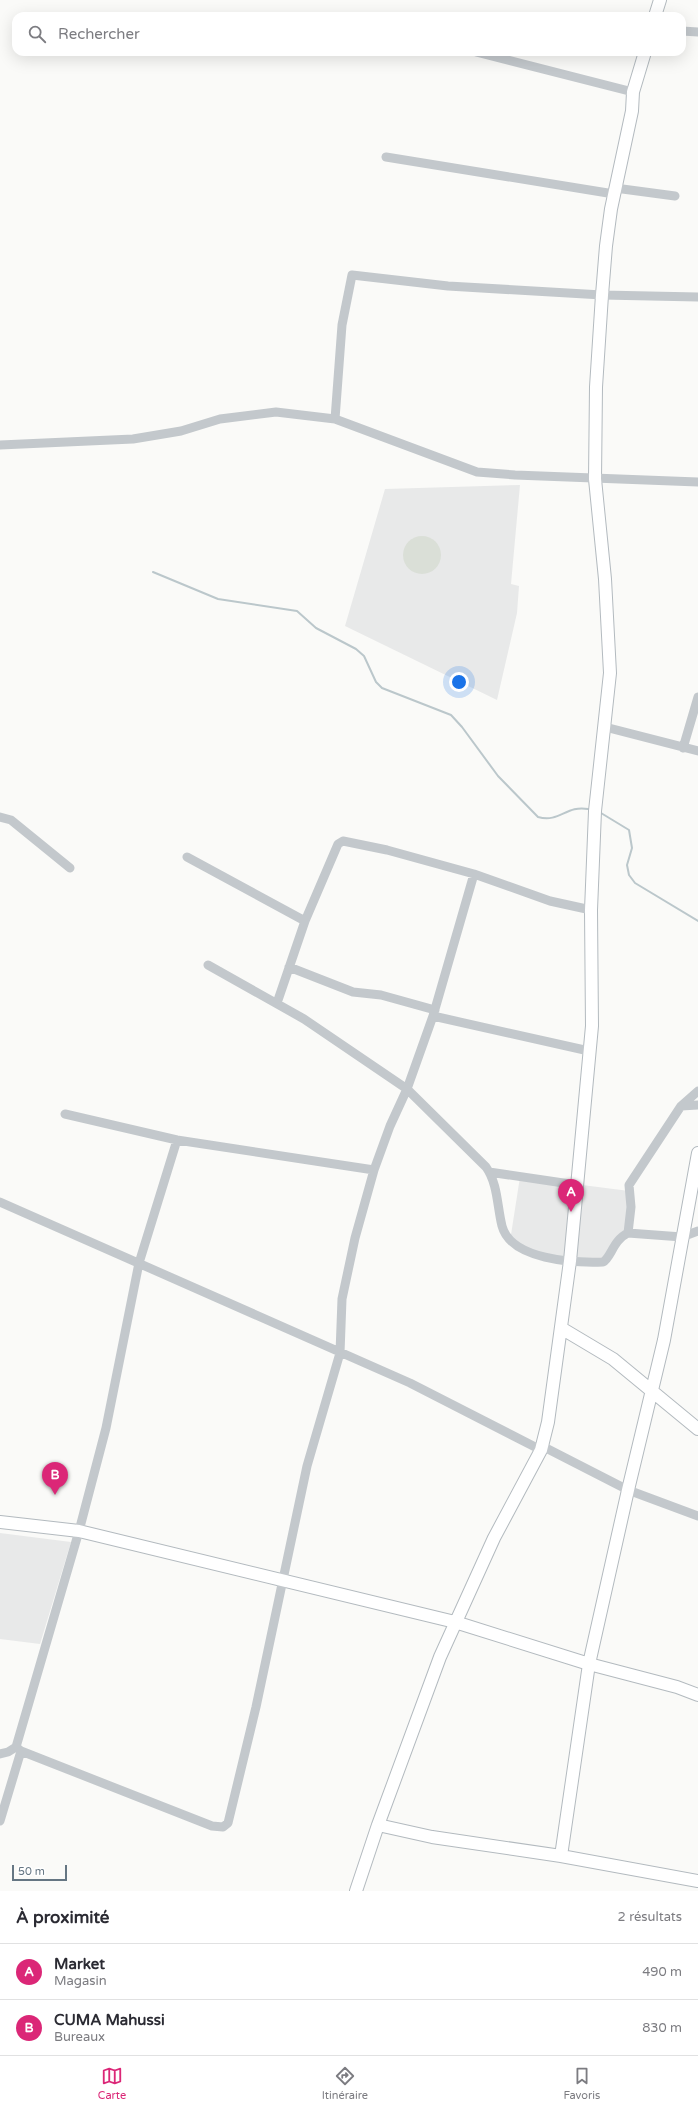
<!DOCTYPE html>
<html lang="fr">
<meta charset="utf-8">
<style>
body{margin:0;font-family:"Varela Round",sans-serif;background:#f7f7f7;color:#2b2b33}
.scale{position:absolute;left:12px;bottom:10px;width:55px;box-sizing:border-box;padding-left:4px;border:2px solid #657683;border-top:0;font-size:11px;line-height:14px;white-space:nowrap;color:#657683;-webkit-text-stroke:3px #fff;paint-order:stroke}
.you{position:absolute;left:459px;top:682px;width:14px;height:14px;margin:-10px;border:3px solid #fff;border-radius:50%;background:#1a73e8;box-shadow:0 0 0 6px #1a73e833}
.badge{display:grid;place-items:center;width:26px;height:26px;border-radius:50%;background:#db2777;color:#fff;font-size:13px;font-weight:700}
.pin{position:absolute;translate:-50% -33px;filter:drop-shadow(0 1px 2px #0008)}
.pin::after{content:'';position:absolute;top:21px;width:14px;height:12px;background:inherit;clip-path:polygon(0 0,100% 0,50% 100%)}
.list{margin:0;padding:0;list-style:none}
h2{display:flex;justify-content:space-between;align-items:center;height:52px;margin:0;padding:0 16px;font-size:17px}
h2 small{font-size:13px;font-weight:400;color:#7c7c81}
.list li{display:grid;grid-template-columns:26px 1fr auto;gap:12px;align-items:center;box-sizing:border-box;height:56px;padding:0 16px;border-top:1px solid #e1e1e2}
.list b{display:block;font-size:15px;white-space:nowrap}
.list p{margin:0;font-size:13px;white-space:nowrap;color:#7c7c81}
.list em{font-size:13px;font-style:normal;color:#7c7c81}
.icon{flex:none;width:22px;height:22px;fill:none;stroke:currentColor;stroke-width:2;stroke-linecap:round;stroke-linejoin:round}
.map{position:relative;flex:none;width:698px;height:1891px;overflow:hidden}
.search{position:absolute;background:#fff;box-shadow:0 4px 16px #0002;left:12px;right:12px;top:12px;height:44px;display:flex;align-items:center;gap:10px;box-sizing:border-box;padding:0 14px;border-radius:12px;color:#7c7c81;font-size:15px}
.sheet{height:164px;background:#fff}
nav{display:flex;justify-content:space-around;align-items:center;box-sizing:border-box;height:56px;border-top:1px solid #e1e1e2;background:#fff;font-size:11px;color:#7c7c81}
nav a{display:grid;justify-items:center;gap:2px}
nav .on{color:#db2777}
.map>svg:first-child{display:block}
.built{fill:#e8e9e9}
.green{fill:#dadfd7}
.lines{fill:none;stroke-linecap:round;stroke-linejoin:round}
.stream{stroke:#bbc7cb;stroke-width:2}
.secondary-casing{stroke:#b3babf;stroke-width:14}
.street{stroke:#c3c8cc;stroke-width:9}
.secondary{stroke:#fff;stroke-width:12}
</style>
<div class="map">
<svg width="698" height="1891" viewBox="0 0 698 1891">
<rect width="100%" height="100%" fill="#fafaf8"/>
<path class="built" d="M520,485L511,584L519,586L517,613L497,700L345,626L385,489Z
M520,1177L629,1191L628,1233L605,1261L539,1255L510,1241Z
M0,1533L71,1542L40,1644L0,1639Z"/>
<path class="green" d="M403 555a19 19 0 1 1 38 0a19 19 0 1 1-38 0Z"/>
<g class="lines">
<path class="stream" d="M153,572L218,599L297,611L316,628L356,649L364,656L376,682L382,688L451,715L462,727L498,776L538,817C560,823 566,805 588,809
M601,813L629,830L632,848L627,865L629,875L635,883L698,921"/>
<defs>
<path id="secondary" d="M655,16L660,0
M561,1328L613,1359L698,1429
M0,1522L79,1531L455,1622L589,1664L677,1687L698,1695
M378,1825L432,1837L561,1856L698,1881
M561,1856L589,1664L628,1490L664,1340L698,1153
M356,1891L378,1825L440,1657L494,1538L541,1450L548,1422L570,1261L592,1026L591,910L595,811L610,673L605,579L595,479L596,387L602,295L606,246L611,209L632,111L633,92L645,52"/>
</defs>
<use href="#secondary" class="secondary-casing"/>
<path class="street" d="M682,31L698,32
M476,52L633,92
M386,157L614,194
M615,188L675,196
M335,419L342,325L352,275L448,286L602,295L698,297
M0,445L133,439L181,431L220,419L276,412L335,419L477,472L515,475L698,482
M605,727L698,751
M683,748L698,697
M0,817L11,820L70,868
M187,857L305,921
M208,965L304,1019L407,1089L486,1167C498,1184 497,1206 502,1226C511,1260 574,1263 603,1262C611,1258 613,1240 628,1233L682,1237L698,1231
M289,967L353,992L381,995L435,1010
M277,1003L305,921L338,844L343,841L387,850L474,874L550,901L591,910
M433,1016L589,1051
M681,1106L698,1105
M65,1114L177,1140L374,1170
M489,1172L577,1185
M0,1202L410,1383L541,1450
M628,1233L631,1207L629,1185L681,1106L698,1091
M542,1446L628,1490L698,1516
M16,1747L21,1751L212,1826L223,1827L228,1823L256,1707L307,1466L340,1353L342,1299L355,1238L374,1170L390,1126L407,1089L433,1016L474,874
M0,1754L8,1752L16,1747L79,1531L106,1428L139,1263L177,1140
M0,1821L21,1751"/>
<use href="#secondary" class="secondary"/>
</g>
</svg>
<div class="scale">50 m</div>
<div class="you"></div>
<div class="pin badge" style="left:571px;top:1212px">A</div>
<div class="pin badge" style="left:55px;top:1495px">B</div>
<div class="search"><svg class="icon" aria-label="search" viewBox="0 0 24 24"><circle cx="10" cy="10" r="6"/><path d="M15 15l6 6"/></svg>Rechercher</div>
</div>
<section class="sheet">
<h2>À proximité<small>2 résultats</small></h2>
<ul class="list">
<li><span class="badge">A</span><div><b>Market</b><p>Magasin</p></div><em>490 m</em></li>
<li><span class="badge">B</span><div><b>CUMA Mahussi</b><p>Bureaux</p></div><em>830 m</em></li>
</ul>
</section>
<nav>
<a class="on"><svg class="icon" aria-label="map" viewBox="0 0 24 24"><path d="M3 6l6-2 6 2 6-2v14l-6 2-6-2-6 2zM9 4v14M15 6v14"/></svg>Carte</a>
<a><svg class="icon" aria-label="directions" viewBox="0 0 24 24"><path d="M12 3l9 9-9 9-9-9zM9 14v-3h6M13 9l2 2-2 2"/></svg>Itinéraire</a>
<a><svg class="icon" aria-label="saved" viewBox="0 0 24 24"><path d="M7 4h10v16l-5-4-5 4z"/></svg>Favoris</a>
</nav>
